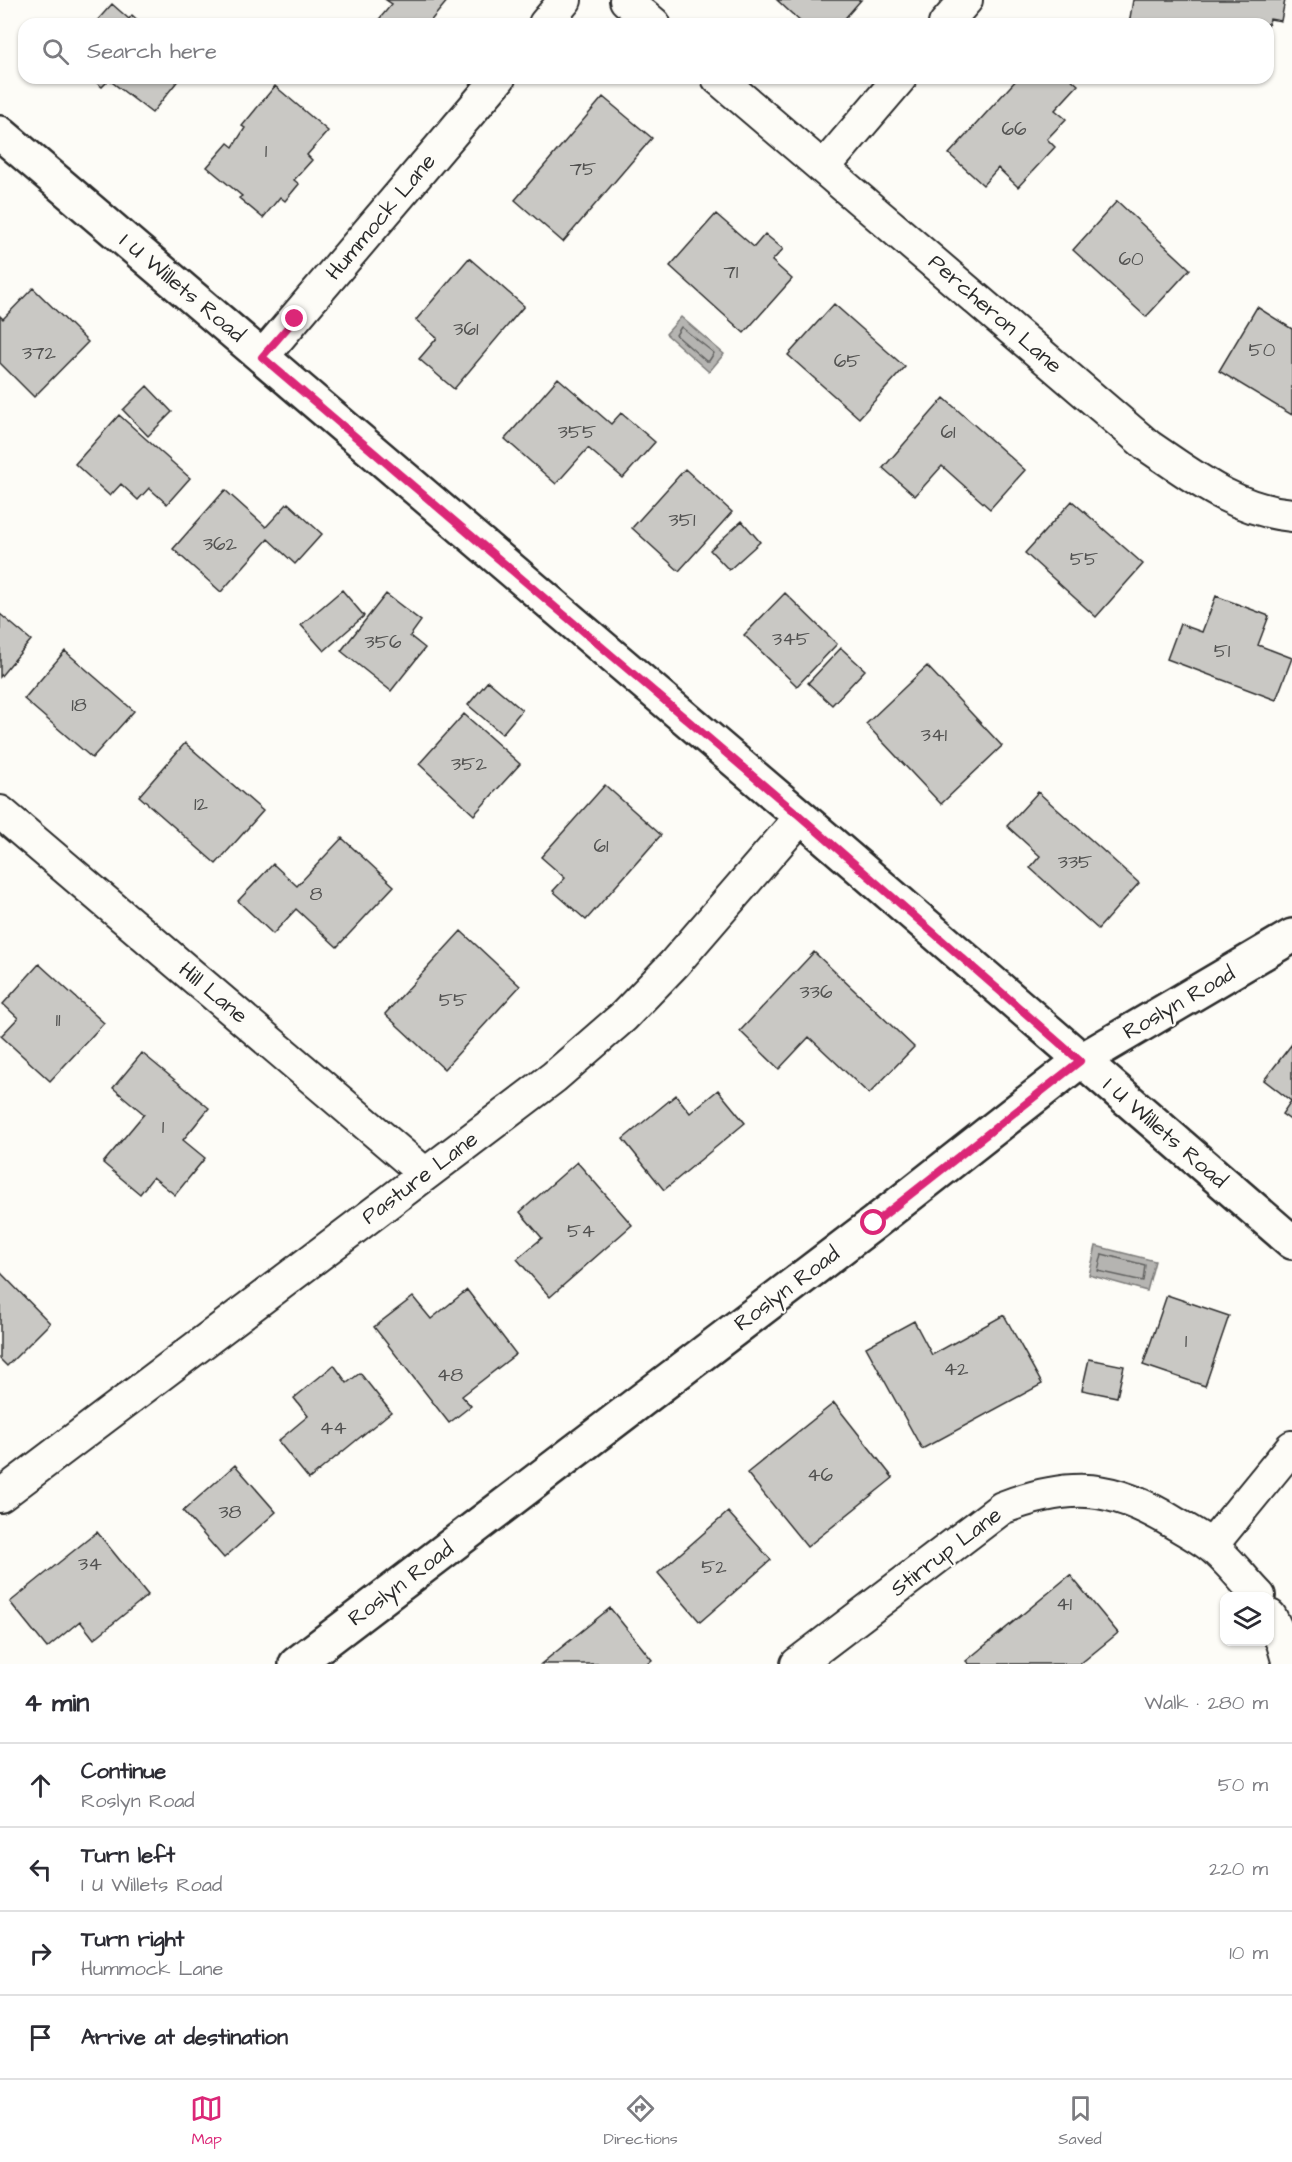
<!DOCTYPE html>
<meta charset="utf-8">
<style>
body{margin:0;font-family:"Architects Daughter",sans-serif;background:#f2f2f3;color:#2b2b33}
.controls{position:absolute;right:18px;bottom:18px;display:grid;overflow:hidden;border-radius:12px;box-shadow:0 2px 4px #0004}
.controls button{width:54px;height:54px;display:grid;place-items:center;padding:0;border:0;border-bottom:2px solid #e1e1e2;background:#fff;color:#2b2b33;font:30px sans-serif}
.stop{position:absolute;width:18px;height:18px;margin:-14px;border:4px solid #db2777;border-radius:50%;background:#fff}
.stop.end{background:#db2777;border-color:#fff;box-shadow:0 2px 6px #0008}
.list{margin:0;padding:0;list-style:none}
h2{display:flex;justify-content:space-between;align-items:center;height:78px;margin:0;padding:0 24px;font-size:26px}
h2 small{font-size:20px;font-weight:400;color:#7c7c81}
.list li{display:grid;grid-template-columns:39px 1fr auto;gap:18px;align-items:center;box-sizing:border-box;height:84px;padding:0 24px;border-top:2px solid #e1e1e2}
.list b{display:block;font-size:22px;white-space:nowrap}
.list p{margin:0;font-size:20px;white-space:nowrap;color:#7c7c81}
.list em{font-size:20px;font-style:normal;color:#7c7c81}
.icon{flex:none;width:33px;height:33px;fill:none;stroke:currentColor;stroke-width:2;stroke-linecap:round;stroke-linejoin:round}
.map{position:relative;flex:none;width:1292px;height:1664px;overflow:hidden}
.search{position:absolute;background:#fff;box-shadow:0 2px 4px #0004;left:18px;right:18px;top:18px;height:66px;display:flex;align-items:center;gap:15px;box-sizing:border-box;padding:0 21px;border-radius:18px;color:#7c7c81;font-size:22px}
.sheet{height:414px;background:#fff}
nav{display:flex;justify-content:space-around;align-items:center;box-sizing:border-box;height:84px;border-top:2px solid #e1e1e2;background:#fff;font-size:16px;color:#7c7c81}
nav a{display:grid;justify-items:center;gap:3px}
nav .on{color:#db2777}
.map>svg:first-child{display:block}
.water{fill:#b5b4b1;stroke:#7e7d7b;stroke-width:1.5}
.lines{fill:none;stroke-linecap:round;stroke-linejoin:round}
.shore{stroke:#626261;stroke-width:1.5}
.building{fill:#c9c8c4;stroke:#2b2b2b;stroke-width:1.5}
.street-casing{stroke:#2b2b2b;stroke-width:36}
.secondary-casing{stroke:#2b2b2b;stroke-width:38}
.street{stroke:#fdfcf7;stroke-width:32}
.secondary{stroke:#fdfcf7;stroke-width:33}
.route{stroke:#db2777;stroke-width:8}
.labels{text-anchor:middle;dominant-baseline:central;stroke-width:4.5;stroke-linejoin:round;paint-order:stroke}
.number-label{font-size:20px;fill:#525251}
.street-label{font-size:22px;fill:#2b2b2b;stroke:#fdfcf7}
</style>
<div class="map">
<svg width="1292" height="1664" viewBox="0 0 1292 1664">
<rect width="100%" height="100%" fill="#fdfcf7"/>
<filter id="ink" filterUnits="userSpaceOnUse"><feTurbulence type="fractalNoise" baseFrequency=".0167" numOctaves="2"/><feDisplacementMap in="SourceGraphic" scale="12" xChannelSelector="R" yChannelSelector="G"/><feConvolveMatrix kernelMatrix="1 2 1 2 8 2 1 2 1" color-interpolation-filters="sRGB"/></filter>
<g filter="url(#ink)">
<path class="water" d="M681,317L724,354L709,372L666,334Z
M1096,1246L1155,1261L1147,1291L1089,1275Z"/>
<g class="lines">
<path class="shore" d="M681,327L714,353L709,361H706L676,335Z
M1102,1254L1145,1265L1143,1281L1098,1271Z"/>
</g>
<path class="building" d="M386,0H448L428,24H375L392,4Z
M777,0H861L840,24H803Z
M1133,0H1285L1281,21L1270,19L1268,26V24H1129Z
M112,4L129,19L132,15L142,24H94Z
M91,78H180L152,113L109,80L102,87Z
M1018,78H1070L1078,85L1055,110L1066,119L1047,139L1055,147L1018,187L998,168L983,185L949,154Z
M275,86L328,131L307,155L312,160L294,180L299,184L285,201L280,197L263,218L239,198L242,196L207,167L228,143L233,147L245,128L242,126Z
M603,97L652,138L563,242L515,200Z
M1117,201L1190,269L1146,317L1073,250Z
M716,214L754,247L765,234L783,249L772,261L792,279L744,333L670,266Z
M469,258L524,306L454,389L419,359L437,338L416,320Z
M33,288L88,342L34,397L0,363V316L3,319Z
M834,304L905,367L859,418L788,355Z
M1257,307L1292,329V415L1219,371Z
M558,378L611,424L621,413L655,442L623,478L588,448L556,484L505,439Z
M147,386L172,412L148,436L123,410Z
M944,398L1025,470L990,509L942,466L915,496L883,468Z
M119,415L190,478L167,504L149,488L138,500L121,484L110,496L75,464Z
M685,469L732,512L679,571L632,528Z
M225,490L266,527L288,503L322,534L295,564L268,539L221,592L173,549Z
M1072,501L1143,564L1096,617L1025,553Z
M742,521L760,542L729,570L710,550Z
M342,590L364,616L324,651L301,625Z
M785,593L837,644L797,686L744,635Z
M386,594L421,621L410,636L425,648L391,691L341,651Z
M1216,596L1269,616L1258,645L1292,658L1276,700L1167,659L1180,624L1202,632Z
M0,614L31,640L0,677Z
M841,648L865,670L832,705L808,683Z
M65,651L134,711L92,758L24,699Z
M927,666L1002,746L941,804L866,724Z
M488,681L522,710L502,734L468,705Z
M464,714L520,764L474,815L419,764Z
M185,743L263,811L216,864L139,796Z
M605,785L661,835L586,920L553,891L565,878L541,857Z
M1038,792L1139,883L1098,929L1030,868L1040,856L1007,826Z
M342,838L394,886L337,947L296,909L273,934L238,901L273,864L297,886Z
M461,931L520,986L444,1069L385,1014Z
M814,952L914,1047L869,1094L809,1037L779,1069L740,1031Z
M39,964L104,1023L50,1081L1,1036L18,1018L3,1004Z
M1292,1044V1121L1282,1114L1291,1101L1264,1080Z
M142,1053L209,1108L183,1140L205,1158L175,1195L153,1177L140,1194L103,1163L144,1114L113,1088Z
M718,1090L745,1123L664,1190L623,1139L676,1095L690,1113Z
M577,1162L632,1225L550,1297L517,1259L542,1238L520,1212Z
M0,1272L50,1323L7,1366L0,1359Z
M467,1290L516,1354L462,1396L471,1406L449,1423L374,1327L413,1297L431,1319Z
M1167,1295L1229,1316L1205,1386L1143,1365Z
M1004,1315L1042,1384L922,1449L866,1347L914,1321L932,1355Z
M1089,1359L1124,1366L1117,1397L1082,1390Z
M334,1365L347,1383L360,1373L391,1412L309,1479L278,1441L308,1416L294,1398Z
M834,1403L893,1478L807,1547L747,1473Z
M235,1465L276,1512L224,1558L183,1511Z
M728,1512L771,1560L700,1622L658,1573Z
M97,1532L148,1595L94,1639L80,1621L47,1648L10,1602Z
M1070,1575L1118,1633L1080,1664H969L966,1661Z
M610,1608L652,1660L647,1664H541Z"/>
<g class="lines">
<defs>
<path id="street" d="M626,0L654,24
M545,24L565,0
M945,24L966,0
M718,78L1148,446C1194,477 1235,510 1292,515
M824,167L900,78
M262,357L499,78
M0,812L425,1174
M0,1496L554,1077L623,1017L674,964L801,817
M1211,1546L1292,1447
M1270,1616L1283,1643L1289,1664
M797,1664L1002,1508C1072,1481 1113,1485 1176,1524C1188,1531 1201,1538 1211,1546C1229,1560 1243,1580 1259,1596"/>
<path id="secondary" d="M0,133L801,817L1292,1242
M296,1664L874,1223L1080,1061L1292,936"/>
</defs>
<use href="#street" class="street-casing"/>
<use href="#secondary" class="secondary-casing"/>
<use href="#street" class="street"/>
<use href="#secondary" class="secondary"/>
</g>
</g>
<g class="lines" filter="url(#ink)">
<path class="route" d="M295,319L262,357L801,817L1080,1061L874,1223"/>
</g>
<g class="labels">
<g class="number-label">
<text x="1014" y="129">66</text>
<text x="266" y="151">1</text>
<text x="583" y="169">75</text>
<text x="1131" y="259">60</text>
<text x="731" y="272">71</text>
<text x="466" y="329">361</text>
<text x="1262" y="350">50</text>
<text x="39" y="353">372</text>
<text x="847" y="361">65</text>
<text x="577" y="432">355</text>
<text x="948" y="432">61</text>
<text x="682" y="520">351</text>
<text x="220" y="544">362</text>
<text x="1084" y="559">55</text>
<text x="791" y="639">345</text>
<text x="383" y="642">356</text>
<text x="1222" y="651">51</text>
<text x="79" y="705">18</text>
<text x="934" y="735">341</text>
<text x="469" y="764">352</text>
<text x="201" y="804">12</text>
<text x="601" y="846">61</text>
<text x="1075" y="862">335</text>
<text x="316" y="894">8</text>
<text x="816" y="992">336</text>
<text x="453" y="1000">55</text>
<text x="58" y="1020">11</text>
<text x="163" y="1127">1</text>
<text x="581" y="1231">54</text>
<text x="1186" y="1341">1</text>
<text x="956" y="1369">42</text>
<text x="450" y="1375">48</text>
<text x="333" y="1428">44</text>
<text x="820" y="1475">46</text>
<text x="230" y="1512">38</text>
<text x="90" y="1564">34</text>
<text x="714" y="1567">52</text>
<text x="1064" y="1604">41</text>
</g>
<g class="street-label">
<text transform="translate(381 217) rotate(-50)">Hummock Lane</text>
<text transform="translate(182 288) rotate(40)">I U Willets Road</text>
<text transform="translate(995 314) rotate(41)">Percheron Lane</text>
<text transform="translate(213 993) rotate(40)">Hill Lane</text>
<text transform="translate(1179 1003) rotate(-30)">Roslyn Road</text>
<text transform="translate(1165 1133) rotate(41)">I U Willets Road</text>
<text transform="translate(420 1178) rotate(-37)">Pasture Lane</text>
<text transform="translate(787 1289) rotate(-37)">Roslyn Road</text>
<text transform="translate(946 1552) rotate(-37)">Stirrup Lane</text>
<text transform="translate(401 1584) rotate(-37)">Roslyn Road</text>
</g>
</g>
</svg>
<div class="controls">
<button><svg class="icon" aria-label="layers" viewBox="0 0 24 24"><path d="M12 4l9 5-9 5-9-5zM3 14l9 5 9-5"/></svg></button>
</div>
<div class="stop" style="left:874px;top:1223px"></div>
<div class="stop end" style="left:295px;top:319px"></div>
<div class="search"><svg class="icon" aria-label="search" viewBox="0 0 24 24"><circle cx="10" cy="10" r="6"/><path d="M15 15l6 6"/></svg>Search here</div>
</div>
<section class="sheet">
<h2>4 min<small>Walk · 280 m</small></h2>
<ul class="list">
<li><svg class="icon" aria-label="ahead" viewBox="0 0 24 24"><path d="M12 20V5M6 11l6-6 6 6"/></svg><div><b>Continue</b><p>Roslyn Road</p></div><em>50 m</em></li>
<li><svg class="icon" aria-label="left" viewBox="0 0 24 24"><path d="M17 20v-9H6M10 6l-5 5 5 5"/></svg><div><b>Turn left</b><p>I U Willets Road</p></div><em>220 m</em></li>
<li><svg class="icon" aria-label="right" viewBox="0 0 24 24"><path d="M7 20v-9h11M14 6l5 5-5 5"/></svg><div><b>Turn right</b><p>Hummock Lane</p></div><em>10 m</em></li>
<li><svg class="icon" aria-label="arrive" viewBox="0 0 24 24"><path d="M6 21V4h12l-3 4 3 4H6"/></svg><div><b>Arrive at destination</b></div></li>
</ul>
</section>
<nav>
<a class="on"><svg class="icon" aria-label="map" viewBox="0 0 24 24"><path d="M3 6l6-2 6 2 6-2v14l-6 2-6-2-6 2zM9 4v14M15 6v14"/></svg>Map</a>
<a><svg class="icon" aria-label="directions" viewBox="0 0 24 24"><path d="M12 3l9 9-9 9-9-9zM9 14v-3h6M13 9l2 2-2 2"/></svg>Directions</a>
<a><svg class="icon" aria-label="saved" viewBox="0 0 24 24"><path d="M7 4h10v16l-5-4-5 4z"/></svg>Saved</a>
</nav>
